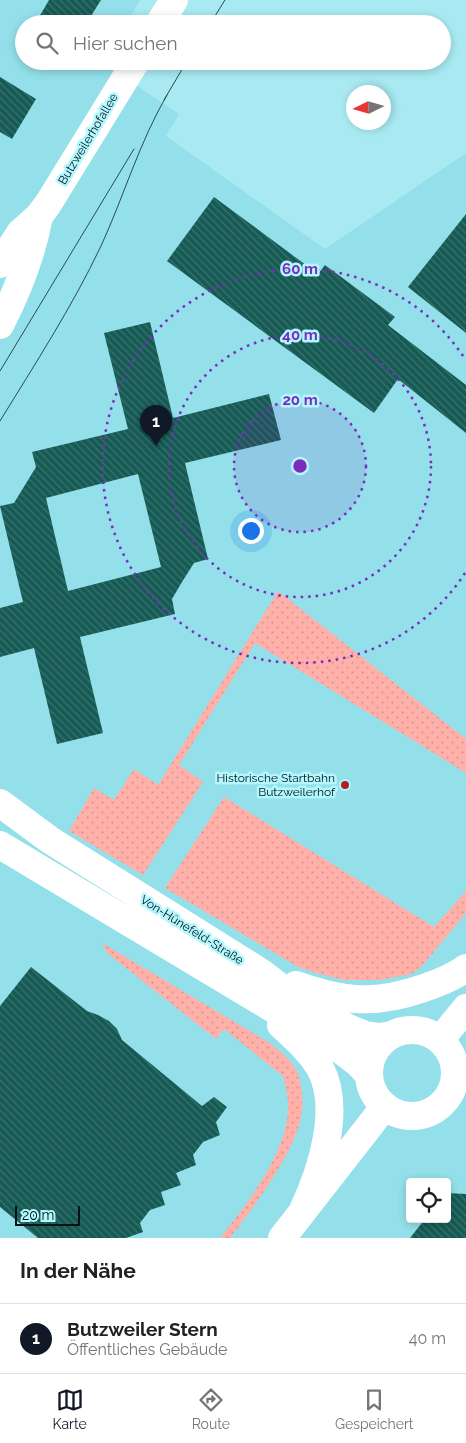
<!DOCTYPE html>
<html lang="de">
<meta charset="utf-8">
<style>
body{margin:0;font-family:Raleway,sans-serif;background:#f2f2f2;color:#202124}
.controls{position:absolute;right:15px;bottom:15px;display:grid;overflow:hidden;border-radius:5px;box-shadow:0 2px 8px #0003}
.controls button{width:45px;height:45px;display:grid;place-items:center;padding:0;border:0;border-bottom:1px solid #e0e0e0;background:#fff;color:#202124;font:25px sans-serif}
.compass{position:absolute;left:346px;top:85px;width:45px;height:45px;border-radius:50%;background:#fff;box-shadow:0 2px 8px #0003;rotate:265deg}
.scale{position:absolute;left:15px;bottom:12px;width:65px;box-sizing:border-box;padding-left:5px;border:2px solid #001417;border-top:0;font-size:14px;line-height:18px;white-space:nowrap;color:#001417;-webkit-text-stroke:4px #b4f7ff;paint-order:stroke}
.you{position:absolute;left:250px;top:530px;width:18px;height:18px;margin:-12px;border:4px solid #fff;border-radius:50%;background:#1a73e8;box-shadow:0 0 0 8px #1a73e833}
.badge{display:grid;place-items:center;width:32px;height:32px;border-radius:50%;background:#111827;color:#fff;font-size:16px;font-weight:700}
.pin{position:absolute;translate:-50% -41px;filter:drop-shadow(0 1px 2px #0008)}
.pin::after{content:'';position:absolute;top:26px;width:18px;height:15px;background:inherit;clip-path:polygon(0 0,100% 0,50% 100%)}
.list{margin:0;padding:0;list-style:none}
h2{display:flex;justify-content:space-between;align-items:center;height:65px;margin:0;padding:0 20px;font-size:21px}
h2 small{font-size:16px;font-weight:400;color:#757577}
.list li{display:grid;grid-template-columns:32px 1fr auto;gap:15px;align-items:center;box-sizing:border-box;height:70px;padding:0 20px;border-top:1px solid #e0e0e0}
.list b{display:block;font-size:19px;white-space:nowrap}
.list p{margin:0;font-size:16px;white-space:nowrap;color:#757577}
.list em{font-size:16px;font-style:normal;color:#757577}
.icon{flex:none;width:28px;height:28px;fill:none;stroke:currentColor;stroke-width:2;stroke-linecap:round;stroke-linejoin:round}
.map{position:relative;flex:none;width:466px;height:1238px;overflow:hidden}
.search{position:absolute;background:#fff;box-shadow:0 2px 8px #0003;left:15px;right:15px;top:15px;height:55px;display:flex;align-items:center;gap:12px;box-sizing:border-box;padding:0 18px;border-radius:28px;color:#757577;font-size:19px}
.sheet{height:135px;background:#fff}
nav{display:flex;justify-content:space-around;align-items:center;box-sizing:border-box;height:70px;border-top:1px solid #e0e0e0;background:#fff;font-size:14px;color:#757577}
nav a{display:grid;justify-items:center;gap:2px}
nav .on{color:#111827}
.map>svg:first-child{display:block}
.built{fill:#93e0ea;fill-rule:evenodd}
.grass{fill:url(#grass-dots)}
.building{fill:url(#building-back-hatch);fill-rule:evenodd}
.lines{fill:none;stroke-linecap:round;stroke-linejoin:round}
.minor{stroke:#fff;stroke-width:28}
.tram{stroke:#2b4b4f;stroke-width:1}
.ring{fill:none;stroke:#7b2cbf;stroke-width:2.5;stroke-dasharray:2.5 5}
.poi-dot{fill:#b01f23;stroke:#b4f7ff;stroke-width:2}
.labels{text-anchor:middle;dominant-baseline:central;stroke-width:5;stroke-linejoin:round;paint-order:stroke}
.street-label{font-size:12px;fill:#001417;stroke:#b4f7ff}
.poi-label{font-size:12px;fill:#001417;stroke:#b4f7ff;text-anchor:end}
.centre{fill:#7b2cbf;stroke:#b4f7ff;stroke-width:2.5}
.ring-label{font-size:15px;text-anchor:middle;font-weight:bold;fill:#7b2cbf;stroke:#b4f7ff;stroke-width:5;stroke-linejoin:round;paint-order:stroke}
</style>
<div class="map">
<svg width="466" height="1238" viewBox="0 0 466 1238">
<defs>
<pattern id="grass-dots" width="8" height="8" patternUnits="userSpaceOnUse" patternTransform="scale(1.25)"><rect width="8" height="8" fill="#ffb1a9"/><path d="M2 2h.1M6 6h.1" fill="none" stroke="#d99791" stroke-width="1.8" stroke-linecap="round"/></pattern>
<pattern id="building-back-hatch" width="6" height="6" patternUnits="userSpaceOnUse" patternTransform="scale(1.25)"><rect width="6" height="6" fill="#155a54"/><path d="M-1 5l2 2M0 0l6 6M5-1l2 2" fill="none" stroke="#3c726d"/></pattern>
</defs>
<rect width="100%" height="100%" fill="#a8e9f2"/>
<path class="built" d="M0,0H140L126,24H24V61H104L103,63L179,114L166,136L325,249L466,153V1238H0ZM410,1182H447V1219H410Z"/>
<path class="grass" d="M278,591L466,739V773L255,643L179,765L203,782L143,875L69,831L94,788L114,800L134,769L158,785Z
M224,797L434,927L466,891V913L422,966L412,974L380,980H344L316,973L298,967L165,888Z
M102,943L268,1042C279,1050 291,1059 297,1072C302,1085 304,1103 301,1117C294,1154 253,1208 230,1238H220C248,1202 290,1150 288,1103C288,1094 285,1085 283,1076L224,1029L216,1039L107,953Z"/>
<path class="building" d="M49,0H101L86,24H35Z
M0,77L36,99L12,139L0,132Z
M214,197L318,274L325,265L395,317L388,325L466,385V433L398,379L374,413L167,261Z
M466,214V333L408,287Z
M150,322L173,418L269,394L281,440L185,463L208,559L194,563L182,582L172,599L175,614L80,637L103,733L57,744L34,648L0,657V608L23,602L0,506L14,503L36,467L32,452L128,429L104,333ZM138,474L161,567L68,591L46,498Z
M31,967L87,1011L98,1015L109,1021L117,1029L122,1040L202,1106L214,1097L227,1107L216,1122L220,1135L203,1142L193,1155L196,1165L176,1173L181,1185L161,1192L165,1205L150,1210L140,1223L143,1232L126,1238H38L0,1207V1006Z
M447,1193L466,1194V1238H410L425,1219H447Z"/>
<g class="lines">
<path class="minor" d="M159,24L174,0
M0,264L20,233L39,216L48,204L136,61
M0,325C18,290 32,255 39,216
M0,803L50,840L262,973L284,990L348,1028L365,1035L379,1037L392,1035
M0,845L337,1047L358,1063L369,1075
M296,985C344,1002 375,1005 424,988C439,983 454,977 466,968
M281,1025C295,1038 311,1052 320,1068C342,1108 321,1172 303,1210
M369 1073a43 43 0 1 1 86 0a43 43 0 1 1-86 0Z
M440,1040L466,1008
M282,1238L385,1106"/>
<path class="tram" d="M210,24L225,0
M164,100L187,61
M0,371L134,149
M0,421C35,364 72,307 101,246C124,196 139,143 167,95"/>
</g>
<circle cx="300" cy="466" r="66" fill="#7b2cbf" fill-opacity=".12"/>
<g class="ring">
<circle cx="300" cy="466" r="66"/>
<circle cx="300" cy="466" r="131"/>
<path d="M465 573A197 197 0 1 1 465 359"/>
</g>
<circle class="poi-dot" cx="345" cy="785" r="5"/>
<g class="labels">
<g class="street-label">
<text transform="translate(88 139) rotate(-59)">Butzweilerhofallee</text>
<text transform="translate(192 930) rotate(32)">Von-Hünefeld-Straße</text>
</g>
<g class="poi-label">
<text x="335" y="778">Historische Startbahn<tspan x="335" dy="14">Butzweilerhof</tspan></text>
</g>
</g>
<circle cx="300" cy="466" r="8" class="centre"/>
<g class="ring-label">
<text x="300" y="274">60 m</text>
<text x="300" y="340">40 m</text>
<text x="300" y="405">20 m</text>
</g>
</svg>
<div class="controls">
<button><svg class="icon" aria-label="locate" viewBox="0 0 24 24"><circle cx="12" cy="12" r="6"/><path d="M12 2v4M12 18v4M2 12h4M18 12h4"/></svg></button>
</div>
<svg class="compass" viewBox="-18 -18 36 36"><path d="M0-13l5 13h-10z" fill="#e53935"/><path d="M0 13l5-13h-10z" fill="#757577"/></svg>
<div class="scale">20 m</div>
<div class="you"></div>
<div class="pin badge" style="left:156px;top:446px">1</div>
<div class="search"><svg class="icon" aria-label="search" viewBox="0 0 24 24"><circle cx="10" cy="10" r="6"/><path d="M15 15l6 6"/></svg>Hier suchen</div>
</div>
<section class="sheet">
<h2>In der Nähe<small></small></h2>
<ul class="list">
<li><span class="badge">1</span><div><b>Butzweiler Stern</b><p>Öffentliches Gebäude</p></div><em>40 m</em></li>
</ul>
</section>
<nav>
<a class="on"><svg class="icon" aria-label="map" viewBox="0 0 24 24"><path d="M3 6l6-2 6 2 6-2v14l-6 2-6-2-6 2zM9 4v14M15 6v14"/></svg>Karte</a>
<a><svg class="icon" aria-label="directions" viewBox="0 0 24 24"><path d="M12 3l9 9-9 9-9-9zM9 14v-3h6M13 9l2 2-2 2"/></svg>Route</a>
<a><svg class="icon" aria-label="saved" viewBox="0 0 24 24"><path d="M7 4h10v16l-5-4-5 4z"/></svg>Gespeichert</a>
</nav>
